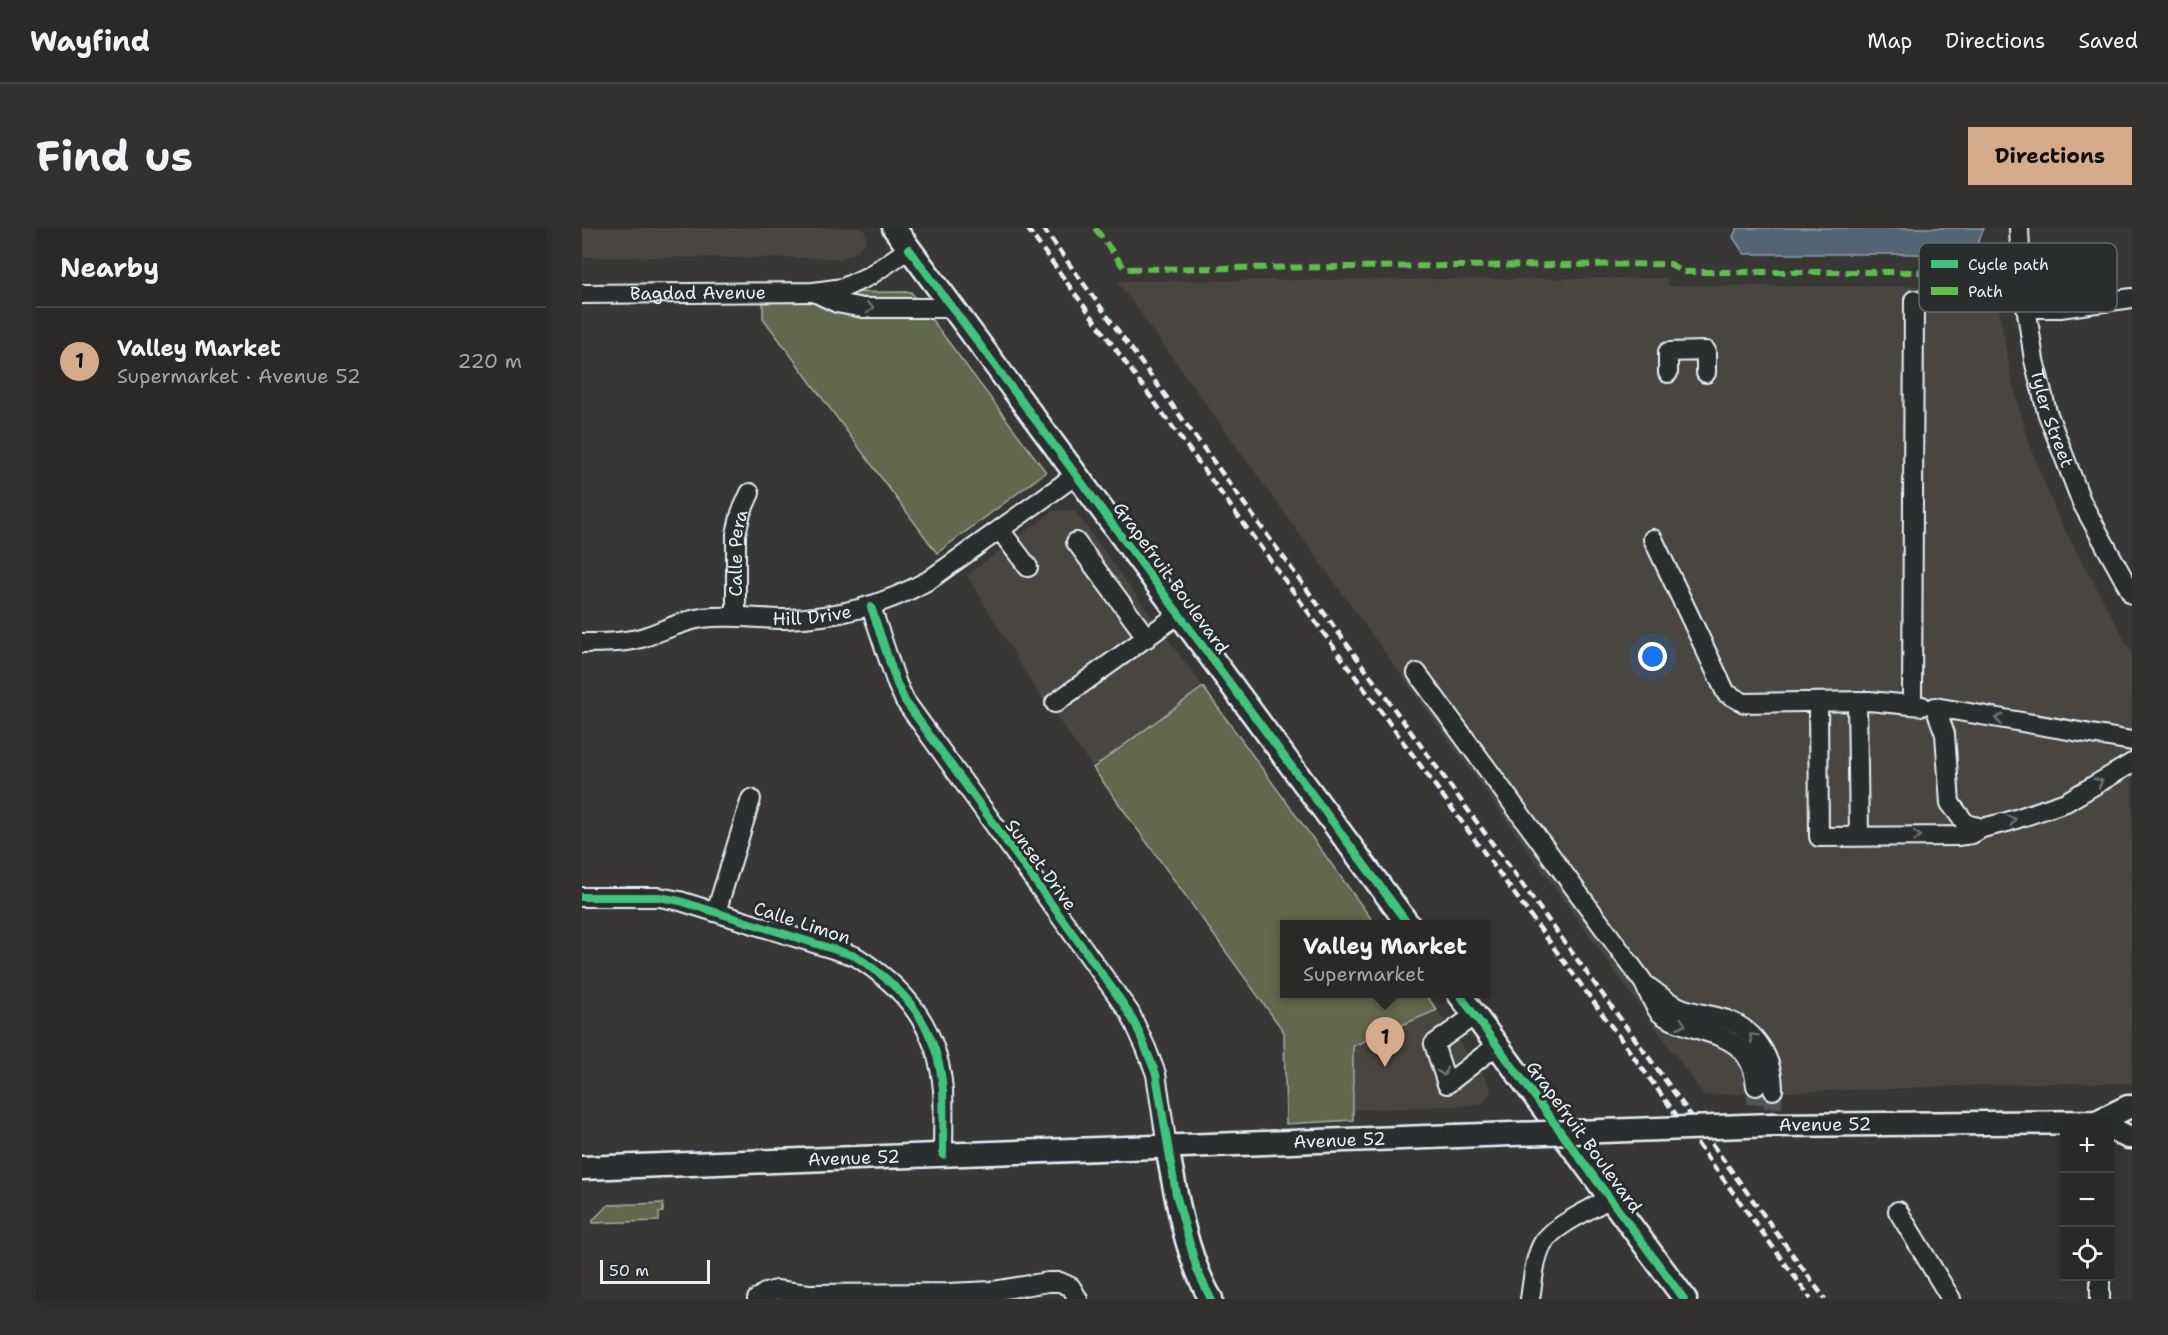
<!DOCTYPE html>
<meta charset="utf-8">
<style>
body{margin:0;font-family:"Shantell Sans",sans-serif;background:#323130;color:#f1f3f6}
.controls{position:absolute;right:18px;bottom:18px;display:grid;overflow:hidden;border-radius:0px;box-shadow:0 3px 15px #0003}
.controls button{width:54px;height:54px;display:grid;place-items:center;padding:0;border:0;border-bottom:2px solid #464545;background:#2a2928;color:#f1f3f6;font:30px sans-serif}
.scale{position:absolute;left:18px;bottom:15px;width:110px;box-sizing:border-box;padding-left:6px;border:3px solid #e8f1f8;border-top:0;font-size:16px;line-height:21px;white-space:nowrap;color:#e8f1f8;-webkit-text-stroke:4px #2a2d2e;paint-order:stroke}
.you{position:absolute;left:1071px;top:429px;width:21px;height:21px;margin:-15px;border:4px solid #fff;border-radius:50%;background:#1a73e8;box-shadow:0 0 0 9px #1a73e833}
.badge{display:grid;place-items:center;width:39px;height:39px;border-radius:50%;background:#d6ab8b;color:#111;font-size:20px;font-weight:700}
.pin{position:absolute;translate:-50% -50px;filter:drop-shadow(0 2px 3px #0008)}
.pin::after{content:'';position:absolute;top:32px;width:21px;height:18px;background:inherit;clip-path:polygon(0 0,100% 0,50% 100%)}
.popup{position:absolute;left:698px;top:692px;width:210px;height:78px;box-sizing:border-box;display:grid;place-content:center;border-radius:0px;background:#2a2928;filter:drop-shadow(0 2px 4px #0005);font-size:20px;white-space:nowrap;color:#a5a6a8}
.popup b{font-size:22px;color:#f1f3f6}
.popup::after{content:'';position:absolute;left:50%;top:100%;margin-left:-12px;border:12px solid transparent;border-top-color:#2a2928}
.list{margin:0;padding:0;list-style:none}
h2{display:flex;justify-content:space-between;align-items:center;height:78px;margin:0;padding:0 24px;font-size:26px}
h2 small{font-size:20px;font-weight:400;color:#a5a6a8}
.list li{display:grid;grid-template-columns:39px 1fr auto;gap:18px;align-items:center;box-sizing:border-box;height:108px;padding:0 24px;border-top:2px solid #464545}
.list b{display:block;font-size:22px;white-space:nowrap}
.list p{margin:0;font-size:20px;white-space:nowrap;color:#a5a6a8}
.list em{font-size:20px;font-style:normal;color:#a5a6a8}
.icon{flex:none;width:33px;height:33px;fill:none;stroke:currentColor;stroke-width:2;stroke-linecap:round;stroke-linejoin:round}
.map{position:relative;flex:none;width:1550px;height:1071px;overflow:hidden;border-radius:0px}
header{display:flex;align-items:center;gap:36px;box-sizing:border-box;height:84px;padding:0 30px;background:#2a2928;border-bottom:2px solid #464545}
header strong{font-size:28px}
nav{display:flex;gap:33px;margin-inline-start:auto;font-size:21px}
.intro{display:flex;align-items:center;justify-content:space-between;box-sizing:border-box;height:144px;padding:0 36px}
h1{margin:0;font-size:42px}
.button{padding:15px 27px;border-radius:0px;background:#d6ab8b;color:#111;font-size:21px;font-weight:700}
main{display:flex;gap:36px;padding:0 36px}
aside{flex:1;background:#2a2928;border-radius:0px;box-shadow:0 3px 15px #0003}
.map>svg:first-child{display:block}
.built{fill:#484440}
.green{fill:#62684e;stroke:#a5aca3;stroke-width:1.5}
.water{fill:#526575;stroke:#8e9da9;stroke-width:1.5}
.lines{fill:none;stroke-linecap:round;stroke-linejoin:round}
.minor-tunnel{stroke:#525353;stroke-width:18;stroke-dasharray:18 9;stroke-linecap:butt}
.minor-casing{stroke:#e8f1f8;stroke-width:22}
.major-casing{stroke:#e8f1f8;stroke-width:27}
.minor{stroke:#2a2d2e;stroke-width:18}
.major{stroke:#2a2d2e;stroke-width:22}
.rail{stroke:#e8f1f8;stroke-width:4.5;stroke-dasharray:9 4.5;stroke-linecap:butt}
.major-bridge-casing{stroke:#e8f1f8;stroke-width:27;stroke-linecap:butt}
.major-bridge{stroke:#2a2d2e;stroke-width:22}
.quiet{stroke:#5fbe4e;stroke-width:6;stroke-dasharray:12 6;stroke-linecap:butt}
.cycleway-casing{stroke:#2a2d2e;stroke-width:11}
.cycleway{stroke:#40c37c;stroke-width:8}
.oneway{stroke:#6c7275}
.labels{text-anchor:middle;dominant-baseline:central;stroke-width:6;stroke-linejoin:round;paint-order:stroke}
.street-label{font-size:18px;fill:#e8f1f8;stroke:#2a2d2e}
.key{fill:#2a2d2e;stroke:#63686b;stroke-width:1.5}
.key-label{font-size:16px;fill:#e8f1f8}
</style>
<header>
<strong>Wayfind</strong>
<nav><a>Map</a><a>Directions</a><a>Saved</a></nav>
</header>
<div class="intro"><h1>Find us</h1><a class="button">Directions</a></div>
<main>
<aside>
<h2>Nearby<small></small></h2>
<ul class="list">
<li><span class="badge">1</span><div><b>Valley Market</b><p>Supermarket · Avenue 52</p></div><em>220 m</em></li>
</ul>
</aside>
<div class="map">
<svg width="1550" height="1071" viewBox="0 0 1550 1071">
<rect width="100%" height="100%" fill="#383736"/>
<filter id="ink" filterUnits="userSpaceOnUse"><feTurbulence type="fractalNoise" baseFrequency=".0167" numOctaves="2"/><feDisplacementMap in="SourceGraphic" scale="12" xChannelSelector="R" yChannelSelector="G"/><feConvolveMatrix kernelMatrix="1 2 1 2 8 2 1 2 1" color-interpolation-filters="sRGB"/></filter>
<g filter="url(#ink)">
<path class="built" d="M0,0H281L284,5V15L274,24L260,30L0,29Z
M1086,50L1085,58H1413L1430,153L1446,213L1476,289L1550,425V855H1464L1122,867L535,53Z
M471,283H493L621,459L511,540L449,454L385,347Z
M855,782L908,857L909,863L902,874L896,877L771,882V818Z"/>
<path class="green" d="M329,64L464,244L355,325L181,90V65Z
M621,459L793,696H702V766H843L855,782L771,818V892L704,896L702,804L511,540Z
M81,975V984L77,985V993L11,995V992L26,977Z"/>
<path class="water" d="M1155,0H1402L1394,19L1372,26H1162L1151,9Z"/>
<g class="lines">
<path class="minor-tunnel" d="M1174,858V898
M1191,862V897"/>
<defs>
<g id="minor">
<path id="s1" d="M1437,0L1439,44L1452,132L1465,184L1500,275L1550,366"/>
<path d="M232,64L255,75L281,80H371"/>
<path id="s2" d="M0,66L232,64L261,60L287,48L327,21"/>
<path d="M1445,80H1478L1550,70"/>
<path d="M1086,145V124L1124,123V145"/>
<path d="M418,302L446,339"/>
<path d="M1071,311L1144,465L1162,475L1287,473L1340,478"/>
<path d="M494,314L565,410"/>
<path d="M289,379L315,456L323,473L548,785L564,820L574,846L585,919"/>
<path id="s3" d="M154,388V306L159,285L168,265"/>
<path id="s4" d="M0,415C20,415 40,415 59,410C80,404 98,393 120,390C148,386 175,391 203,391C255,390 301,378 347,352L494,247"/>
<path d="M835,445L1062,755C1066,764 1071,776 1077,784C1082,789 1091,793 1098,795C1135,809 1169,809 1174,858"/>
<path d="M1275,473L1277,608"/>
<path d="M1236,474L1237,609L1375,608L1390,606L1400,600"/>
<path d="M473,475L597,386"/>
<path d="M1330,477L1332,72"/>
<path d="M1550,513L1353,479L1363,506L1368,575L1384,596L1400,600L1425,594L1484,574L1550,535"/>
<path d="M0,669H77L98,673L273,728C324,760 356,800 361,862C362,884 361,906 361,927"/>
<path d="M134,684L169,571"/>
<path d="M1068,760C1076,766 1085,774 1095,778C1111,786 1129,786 1145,792C1175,803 1191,831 1191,862"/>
<path d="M893,787L852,816L865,856L915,817"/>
<path d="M1316,983L1369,1071"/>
<path d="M1518,1048V1071"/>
<path d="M175,1071L183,1065L194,1062L227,1066L366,1065L411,1063L466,1054H478L489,1059L496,1071"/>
<path d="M948,1071C951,1053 952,1031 961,1015C972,997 1010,981 1028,970"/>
</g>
<g id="major">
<path d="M312,0L826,696"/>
<path d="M877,766L1103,1071"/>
<path id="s5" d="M1191,897L1515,894L1546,879H1550"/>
<path d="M1528,900L1546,909H1550"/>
<path d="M585,919C594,967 604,1029 629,1071"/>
<path id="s6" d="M0,940L874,908"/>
</g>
</defs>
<use href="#minor" class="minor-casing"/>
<use href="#major" class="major-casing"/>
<use href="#minor" class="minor"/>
<use href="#major" class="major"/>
<path class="rail" d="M445,0L1229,1071
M461,0L1243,1071"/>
<defs>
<path id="major-bridge" d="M874,908L1191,897"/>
</defs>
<use href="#major-bridge" class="major-bridge-casing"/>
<use href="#major-bridge" class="major-bridge"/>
<path class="quiet" d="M513,0L543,41L1089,36L1099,44H1439"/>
<defs>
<path id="cycleway" d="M327,21L826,696
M289,379L315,456L323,473L540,774L554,797L574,846L594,966L615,1042L629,1071
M0,669H77L98,673L273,728C324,760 356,800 361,862C362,884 361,906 361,927
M877,766L1102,1071"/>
</defs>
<use href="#cycleway" class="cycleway-casing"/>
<use href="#cycleway" class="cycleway"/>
</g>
<defs><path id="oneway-chevron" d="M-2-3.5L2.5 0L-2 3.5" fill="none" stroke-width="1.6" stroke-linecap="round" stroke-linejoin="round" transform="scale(1.5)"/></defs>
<g class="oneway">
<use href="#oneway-chevron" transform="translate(288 80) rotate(2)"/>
<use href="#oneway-chevron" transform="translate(1417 491) rotate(-170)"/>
<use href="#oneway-chevron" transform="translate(1517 554) rotate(-31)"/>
<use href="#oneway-chevron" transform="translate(1430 592) rotate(-18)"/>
<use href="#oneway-chevron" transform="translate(1335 608)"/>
<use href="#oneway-chevron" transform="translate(1100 796) rotate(19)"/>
<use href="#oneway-chevron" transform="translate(1171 809) rotate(-135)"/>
<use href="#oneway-chevron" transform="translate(861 844) rotate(72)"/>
</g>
</g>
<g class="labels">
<g class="street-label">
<text stroke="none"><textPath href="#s2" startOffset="116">Bagdad Avenue</textPath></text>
<text stroke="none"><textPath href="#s1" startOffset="194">Tyler Street</textPath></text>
<text stroke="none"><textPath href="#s3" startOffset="63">Calle Pera</textPath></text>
<text transform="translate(589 350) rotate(54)">Grapefruit Boulevard</text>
<text stroke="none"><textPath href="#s4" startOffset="234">Hill Drive</textPath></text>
<text transform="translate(459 637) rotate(54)">Sunset Drive</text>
<text transform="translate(220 695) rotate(18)">Calle Limon</text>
<text stroke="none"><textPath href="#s5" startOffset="52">Avenue 52</textPath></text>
<text transform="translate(1002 909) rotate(54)">Grapefruit Boulevard</text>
<text stroke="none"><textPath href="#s6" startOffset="758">Avenue 52</textPath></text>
<text stroke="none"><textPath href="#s6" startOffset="272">Avenue 52</textPath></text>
</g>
</g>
<rect x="1337" y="15" width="198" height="69" rx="9" class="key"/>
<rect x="1349" y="32" width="27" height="8" fill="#40c37c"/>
<rect x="1349" y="59" width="27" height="8" fill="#5fbe4e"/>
<g class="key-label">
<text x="1386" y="42">Cycle path</text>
<text x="1386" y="69">Path</text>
</g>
</svg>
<div class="controls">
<button>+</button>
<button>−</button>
<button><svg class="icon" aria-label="locate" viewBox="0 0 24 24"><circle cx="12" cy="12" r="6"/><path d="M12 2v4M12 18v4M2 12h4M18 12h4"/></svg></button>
</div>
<div class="scale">50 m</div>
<div class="you"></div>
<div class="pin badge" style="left:803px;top:839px">1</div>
<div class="popup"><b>Valley Market</b>Supermarket</div>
</div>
</main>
